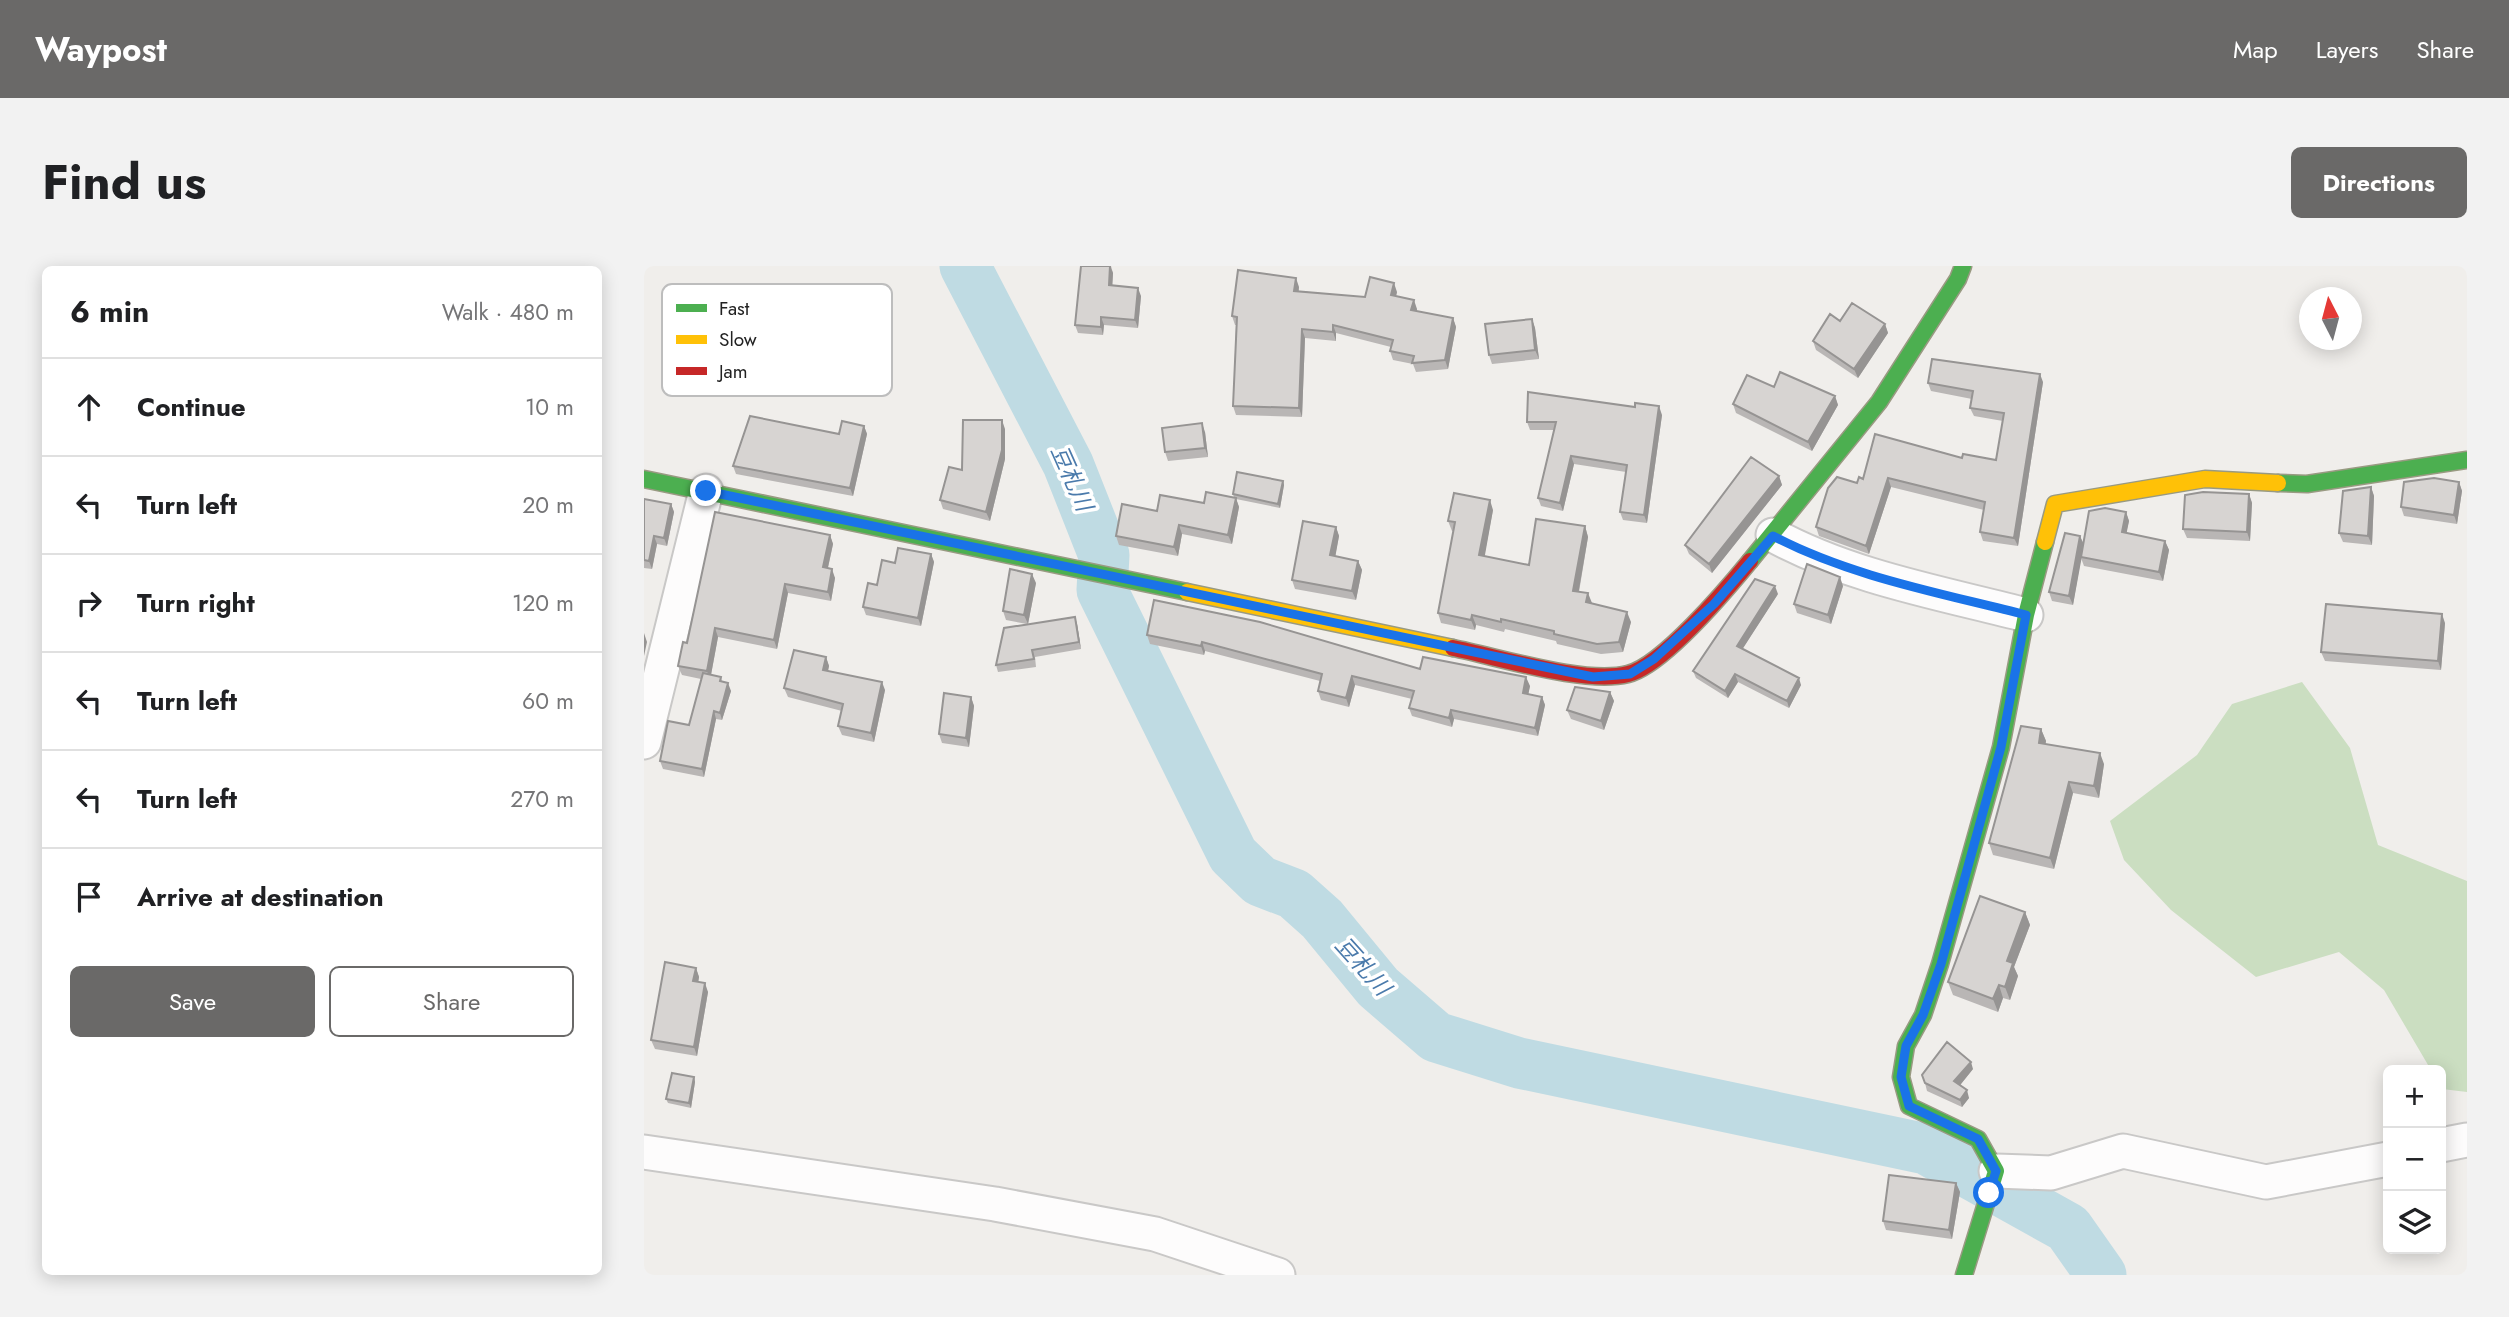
<!DOCTYPE html>
<meta charset="utf-8">
<style>
body{margin:0;font-family:Jost,"Noto Sans JP",sans-serif;background:#f2f2f2;color:#202124}
.controls{position:absolute;right:21px;bottom:21px;display:grid;overflow:hidden;border-radius:10px;box-shadow:0 4px 18px #0003}
.controls button{width:63px;height:63px;display:grid;place-items:center;padding:0;border:0;border-bottom:2px solid #e0e0e0;background:#fff;color:#202124;font:35px sans-serif}
.compass{position:absolute;left:1655px;top:21px;width:63px;height:63px;border-radius:50%;background:#fff;box-shadow:0 4px 18px #0003;rotate:354deg}
.stop{position:absolute;width:21px;height:21px;margin:-16px;border:5px solid #1a73e8;border-radius:50%;background:#fff}
.stop.end{background:#1a73e8;border-color:#fff;box-shadow:0 2px 7px #0008}
.list{margin:0;padding:0;list-style:none}
h2{display:flex;justify-content:space-between;align-items:center;height:91px;margin:0;padding:0 28px;font-size:30px}
h2 small{font-size:23px;font-weight:400;color:#757577}
.list li{display:grid;grid-template-columns:46px 1fr auto;gap:21px;align-items:center;box-sizing:border-box;height:98px;padding:0 28px;border-top:2px solid #e0e0e0}
.list b{display:block;font-size:26px;white-space:nowrap}
.list em{font-size:23px;font-style:normal;color:#757577}
.actions{display:flex;gap:14px;padding:21px 28px}
.actions a{flex:1;padding:16px 0;border:2px solid #6a6968;border-radius:10px;text-align:center;font-size:24px;color:#6a6968}
.actions .main{background:#6a6968;color:#fff}
.icon{flex:none;width:38px;height:38px;fill:none;stroke:currentColor;stroke-width:2;stroke-linecap:round;stroke-linejoin:round}
.map{position:relative;flex:none;width:1823px;height:1009px;overflow:hidden;border-radius:10px}
header{display:flex;align-items:center;gap:42px;box-sizing:border-box;height:98px;padding:0 35px;background:#6a6968;color:#fff}
header strong{font-size:33px}
nav{display:flex;gap:38px;margin-inline-start:auto;font-size:24px}
.intro{display:flex;align-items:center;justify-content:space-between;box-sizing:border-box;height:168px;padding:0 42px}
h1{margin:0;font-size:49px}
.button{padding:18px 32px;border-radius:10px;background:#6a6968;color:#fff;font-size:24px;font-weight:700}
main{display:flex;gap:42px;padding:0 42px}
aside{flex:1;background:#fff;border-radius:10px;box-shadow:0 4px 18px #0003}
.map>svg:first-child{display:block}
.forest{fill:#cbdec1}
.lines{fill:none;stroke-linecap:round;stroke-linejoin:round}
.river{stroke:#bfdbe3;stroke-width:51}
.street-casing{stroke:#c9c8c7;stroke-width:37}
.fast-casing{stroke:#999a82;stroke-width:19}
.slow-casing{stroke:#999a82;stroke-width:19}
.jam-casing{stroke:#999a82;stroke-width:19}
.street{stroke:#fdfcfc;stroke-width:33}
.fast{stroke:#4caf50;stroke-width:16}
.slow{stroke:#ffc107;stroke-width:16}
.jam{stroke:#c62828;stroke-width:16}
.wall{fill:#b9b6b5}
.shaded-wall{fill:#969493}
.building{fill:#d7d4d2;stroke:#969493;stroke-width:2}
.route{stroke:#1a73e8;stroke-width:9}
.labels{text-anchor:middle;dominant-baseline:central;stroke-width:7;stroke-linejoin:round;paint-order:stroke}
.water-label{font-size:23px;font-style:italic;fill:#4a7aab;stroke:#fff}
.key{fill:#fff;stroke:#bdbdbd;stroke-width:2}
.key-label{font-size:19px;fill:#222}
</style>
<header>
<strong>Waypost</strong>
<nav><a>Map</a><a>Layers</a><a>Share</a></nav>
</header>
<div class="intro"><h1>Find us</h1><a class="button">Directions</a></div>
<main>
<aside>
<h2>6 min<small>Walk · 480 m</small></h2>
<ul class="list">
<li><svg class="icon" aria-label="ahead" viewBox="0 0 24 24"><path d="M12 20V5M6 11l6-6 6 6"/></svg><div><b>Continue</b></div><em>10 m</em></li>
<li><svg class="icon" aria-label="left" viewBox="0 0 24 24"><path d="M17 20v-9H6M10 6l-5 5 5 5"/></svg><div><b>Turn left</b></div><em>20 m</em></li>
<li><svg class="icon" aria-label="right" viewBox="0 0 24 24"><path d="M7 20v-9h11M14 6l5 5-5 5"/></svg><div><b>Turn right</b></div><em>120 m</em></li>
<li><svg class="icon" aria-label="left" viewBox="0 0 24 24"><path d="M17 20v-9H6M10 6l-5 5 5 5"/></svg><div><b>Turn left</b></div><em>60 m</em></li>
<li><svg class="icon" aria-label="left" viewBox="0 0 24 24"><path d="M17 20v-9H6M10 6l-5 5 5 5"/></svg><div><b>Turn left</b></div><em>270 m</em></li>
<li><svg class="icon" aria-label="arrive" viewBox="0 0 24 24"><path d="M6 21V4h12l-3 4 3 4H6"/></svg><div><b>Arrive at destination</b></div></li>
</ul>
<div class="actions"><a class="main">Save</a><a>Share</a></div>
</aside>
<div class="map">
<svg width="1823" height="1009" viewBox="0 0 1823 1009">
<rect width="100%" height="100%" fill="#f0eeeb"/>
<path class="forest" d="M1658,416L1706,482L1734,579L1823,615V826L1798,823L1797,804H1787L1740,724L1695,686L1612,711L1527,644L1480,594L1466,555L1553,489L1588,438Z"/>
<g class="lines">
<path class="river" d="M321,0L424,198L460,289L458,324L589,589L616,615L650,628L678,653L734,721L792,771L875,797L1282,883L1424,962L1457,1009"/>
<defs>
<path id="street" d="M1129,269C1206,311 1297,327 1382,349
M0,476L62,225
M1797,879L1823,874
M0,886L351,938L511,968L634,1009
M1352,905L1407,907L1479,885L1622,916L1744,893"/>
<path id="fast" d="M0,213L543,326
M1634,217L1663,218L1823,194
M1106,295L1235,136L1314,13L1319,0
M1320,1009L1352,905L1334,873L1265,840L1257,811L1262,780L1279,749L1296,698L1357,481L1382,349L1401,276"/>
<path id="slow" d="M1401,276L1411,238L1561,213L1634,217
M543,326L809,382"/>
<path id="jam" d="M809,382C855,391 941,419 984,408C1018,400 1083,323 1106,295"/>
</defs>
<use href="#street" class="street-casing"/>
<use href="#fast" class="fast-casing"/>
<use href="#slow" class="slow-casing"/>
<use href="#jam" class="jam-casing"/>
<use href="#street" class="street"/>
<use href="#fast" class="fast"/>
<use href="#slow" class="slow"/>
<use href="#jam" class="jam"/>
</g>
<path class="wall" d="M437,0H467L469,7L468,19L497,30L494,62L460,59L459,69L434,67L431,59Z
M655,21V25L721,31L753,26L752,30L773,43V45L809,52L812,61L804,103L772,106L769,98L749,94L746,85L747,81L692,67V75L661,72L658,151L592,149L589,140L592,59H591L588,50Z
M888,53L891,62L895,93L848,98L845,89Z
M1241,58L1244,67L1214,112L1172,84L1169,75Z
M1399,116L1374,280L1339,275L1336,266L1340,244L1247,221L1225,288L1175,270L1172,261L1213,217L1219,213L1318,192L1352,194L1359,155L1330,150L1326,142L1328,133L1287,125L1284,117Z
M1130,121L1191,130L1194,139L1168,185L1092,147L1089,138Z
M1018,149L1003,257L979,254L976,246L982,206L930,198L919,245L897,240L894,232L910,164H886L883,156Z
M220,160L223,168L209,230L92,208L89,200Z
M361,163V193L346,255L299,243L296,234L318,204Z
M561,166L564,191L524,195L521,186Z
M1135,210L1138,219L1068,307L1045,288L1041,279Z
M639,215L640,219L636,242L592,233L595,241L588,278L538,268L534,290L475,279L472,270L513,245L590,232L589,228Z
M1815,216L1818,225L1813,258L1760,250L1757,241Z
M1727,221L1730,230L1728,279L1699,276L1695,267Z
M1605,228L1608,237L1606,275L1543,272L1539,263Z
M0,233L27,238L30,246L23,280L13,278L8,303L0,302Z
M849,244L840,291L885,299L941,260L944,271L935,326L948,337L987,356L979,386L957,388L913,378L912,375L861,363L860,366L832,359L831,364L797,357L794,347L810,265H808L804,255Z
M1482,246L1485,255L1482,267L1521,275L1525,284L1519,315L1440,300L1437,292L1429,339L1408,335L1405,326L1436,270L1439,277Z
M692,261L695,270L691,290L714,295L718,304L712,334L651,323L648,314Z
M186,269L189,278L184,302L191,312L187,335L144,327L133,383L74,371L67,409L77,411L78,416L87,425L78,454L72,453L60,511L19,503L16,495L45,459L57,413L38,409L34,400L43,377Z
M287,288L290,296L277,360L222,349L219,341L233,319Z
M392,317L384,358H433L437,383L391,391L392,401L354,406L352,399L383,358L362,354L359,345Z
M1199,320L1187,358L1153,347L1150,338Z
M1134,328L1098,383L1157,419L1145,442L1094,416L1084,432L1052,412L1049,405Z
M1801,357L1797,404L1681,395L1677,386Z
M503,369L776,403L886,420L884,428L898,431L901,439L894,470L810,453L808,461L768,450L765,442L768,433L711,419L705,441L677,434L674,425L676,415L561,385L560,389L506,378Z
M182,391L185,400L184,405L241,424L230,476L198,469L194,460L198,445L144,431L140,422Z
M966,426L970,435L960,464L927,453L923,444Z
M327,431L330,440L325,481L298,477L295,468Z
M1397,463L1402,475L1401,478L1460,498L1455,532L1429,527L1410,603L1349,589L1345,577Z
M1381,646L1386,659L1370,701L1374,710L1366,734L1359,732L1354,746L1309,729L1304,716Z
M52,702L55,711L54,716L64,726L53,790L11,783L7,774Z
M1329,803L1316,819L1325,832L1318,841L1283,825L1281,817Z
M50,811L51,816L47,842L24,837L22,833Z
M1312,917L1316,926L1308,973L1242,964L1239,955Z"/>
<path class="shaded-wall" d="M466,0L469,7L468,27L465,19Z
M652,12L655,21L653,33L650,25Z
M750,17L753,26L750,38L747,29Z
M494,22L497,30L494,62L491,54Z
M770,34L773,43L771,52L767,44Z
M457,51L460,59L459,69L457,61Z
M809,52L812,61L804,103L801,94Z
M888,53L891,62L895,93L891,84Z
M1241,58L1244,67L1214,112L1210,103Z
M689,59L692,67V75L689,66Z
M658,63L661,72L658,151L655,142Z
M1396,108L1399,116L1374,280L1370,272Z
M1191,130L1194,139L1168,185L1164,176Z
M1015,140L1018,149L1003,257L1000,249Z
M358,154L361,163V193L346,255L342,246Z
M558,157L561,166L564,191L561,182Z
M220,160L223,168L209,230L206,222Z
M927,190L930,198L919,245L916,237Z
M1135,210L1138,219L1068,307L1065,298Z
M1244,212L1247,221L1225,288L1222,280Z
M639,215L640,219L636,242L634,238Z
M1815,216L1818,225L1813,258L1810,249Z
M1727,221L1730,230L1728,279L1724,270Z
M1605,228L1608,237L1606,275L1603,266Z
M592,232L595,241L588,278L584,269Z
M846,234L849,244L839,300L835,289Z
M27,238L30,246L23,280L20,272Z
M1482,246L1485,255L1481,275L1478,266Z
M535,259L538,268L534,290L530,281Z
M941,260L944,271L933,335L929,325Z
M692,261L695,270L690,298L686,289Z
M186,269L189,278L182,310L179,301Z
M10,270L13,278L8,303L5,295Z
M1436,270L1440,279L1429,339L1425,330Z
M1521,275L1525,284L1519,315L1515,306Z
M287,288L290,296L277,360L274,352Z
M714,295L718,304L712,334L708,325Z
M188,303L191,312L187,335L184,326Z
M388,308L392,317L384,358L380,349Z
M1196,311L1199,320L1187,358L1184,349Z
M141,318L144,327L133,383L130,374Z
M1131,320L1134,328L1096,387L1093,380Z
M944,327L948,337L942,336Z
M983,346L987,356L979,386L975,376Z
M1798,348L1801,357L1797,404L1794,395Z
M828,349L832,359L831,364L827,354Z
M431,351L433,358L437,383L435,376Z
M71,362L74,371L66,414L63,405Z
M0,367L3,376L0,390Z
M558,376L561,385L560,389L557,380Z
M182,391L185,400L182,413L179,404Z
M1091,408L1094,416L1084,432L1081,425Z
M708,410L711,419L705,441L702,432Z
M882,411L886,420L883,435L879,427Z
M1155,412L1157,419L1145,442L1143,435Z
M238,416L241,424L230,476L227,467Z
M84,417L87,425L78,454L76,447Z
M966,426L970,435L960,464L957,455Z
M327,431L330,440L325,481L322,472Z
M898,431L901,439L894,470L891,462Z
M807,444L810,453L808,461L805,452Z
M70,445L72,453L60,511L58,503Z
M1397,463L1402,475L1400,488L1395,477Z
M1456,487L1460,498L1455,532L1450,520Z
M1425,516L1429,527L1410,603L1406,592Z
M1381,646L1386,659L1370,701L1374,710L1366,734L1361,721L1363,695Z
M52,702L55,711L53,724L49,715Z
M61,717L64,726L53,790L50,781Z
M1355,719L1359,732L1354,746L1349,733Z
M1327,796L1329,803L1313,823L1310,815Z
M50,811L51,816L47,842L45,837Z
M1323,824L1325,832L1318,841L1316,834Z
M1312,917L1316,926L1308,973L1305,964Z"/>
<path class="building" d="M437,0H466L465,19L494,22L491,54L457,51V61L431,59Z
M594,4L652,12L650,25L721,31L726,11L750,17L747,29L770,34L767,44L809,52L801,94L768,97L770,90L746,85L749,74L689,59V66L658,63L655,142L589,140L593,51L588,50Z
M1208,37L1241,58L1210,103L1169,75L1186,48L1196,55Z
M888,53L891,84L845,89L841,58Z
M1288,93L1396,108L1370,272L1336,266L1341,236L1244,212L1222,280L1172,261L1184,222L1193,211L1213,217L1215,211L1219,213L1231,168L1318,192L1319,188L1352,194L1360,147L1326,142L1329,125L1284,117Z
M1136,106L1191,130L1164,176L1089,138L1103,109L1130,121Z
M884,126L991,141V137L1015,140L1000,249L976,246L983,199L927,190L916,237L894,232L912,156H883Z
M106,150L195,168L198,155L220,160L206,222L89,200Z
M319,154H358V184L342,246L296,234L305,201L318,204Z
M558,157L561,182L521,186L518,162Z
M1107,191L1135,210L1065,298L1041,279Z
M593,206L639,215L634,238L589,228Z
M1790,212L1815,216L1810,249L1757,241L1760,216Z
M1727,221L1724,270L1695,267L1699,225Z
M562,226L592,232L584,269L535,259L530,281L472,270L478,238L513,245L516,229L560,237Z
M1559,226L1605,228L1603,266L1539,263L1541,229Z
M810,227L846,234L835,289L885,299L892,253L941,260L929,325L944,327L942,336L983,346L975,376L953,378L910,368V365L857,353V356L828,349L827,354L794,347L811,256L804,255Z
M0,233L27,238L20,272L10,270L5,295L0,294Z
M1461,242L1482,246L1478,266L1521,275L1515,306L1437,291L1445,245Z
M71,246L186,269L179,301L188,303L184,326L141,318L130,374L71,362L63,405L34,400L39,376L43,377Z
M659,255L692,261L686,289L714,295L708,325L648,314Z
M1421,267L1436,270L1425,330L1405,326Z
M254,282L287,288L274,352L219,341L224,317L233,319L238,294L251,297Z
M1163,298L1196,311L1184,349L1150,338Z
M366,303L388,308L380,349L359,345Z
M1111,313L1131,320L1093,380L1155,412L1143,435L1091,408L1081,425L1049,405Z
M510,334L616,356L776,403L779,391L882,411L879,427L898,431L891,462L807,444L805,452L765,442L770,425L708,410L702,432L674,425L678,408L558,376L557,380L503,369Z
M1682,338L1798,348L1794,395L1677,386Z
M431,351L435,376L388,384L390,393L352,399L360,362Z
M150,384L182,391L179,404L238,416L227,467L194,460L199,438L140,422Z
M59,407L77,411L76,415L84,417L76,447L70,445L58,503L16,495L24,455L45,459Z
M931,421L966,426L957,455L923,444Z
M300,427L327,431L322,472L295,468Z
M1377,460L1397,463L1395,477L1456,487L1450,520L1425,516L1406,592L1345,577Z
M1336,630L1381,646L1363,695L1369,697L1361,721L1355,719L1349,733L1304,716Z
M21,696L52,702L49,715L61,717L50,781L7,774Z
M1303,776L1327,796L1310,815L1323,824L1316,834L1281,817L1278,809Z
M28,807L50,811L45,837L22,833Z
M1245,909L1312,917L1305,964L1239,955Z"/>
<g class="lines">
<path class="route" d="M62,225L949,411L986,408L1010,393L1070,338L1129,270C1207,311 1297,327 1382,349L1357,481L1297,698L1279,749L1262,780L1257,811L1265,840L1334,873L1352,905L1345,927"/>
</g>
<g class="labels">
<g class="water-label">
<text transform="translate(428 212) rotate(66)">豆札川</text>
<text transform="translate(719 700) rotate(48)">豆札川</text>
</g>
</g>
<rect x="18" y="18" width="230" height="112" rx="10" class="key"/>
<rect x="32" y="38" width="31" height="8" fill="#4caf50"/>
<rect x="32" y="69" width="31" height="9" fill="#ffc107"/>
<rect x="32" y="101" width="31" height="8" fill="#c62828"/>
<g class="key-label">
<text x="75" y="49">Fast</text>
<text x="75" y="80">Slow</text>
<text x="75" y="112">Jam</text>
</g>
</svg>
<div class="controls">
<button>+</button>
<button>−</button>
<button><svg class="icon" aria-label="layers" viewBox="0 0 24 24"><path d="M12 4l9 5-9 5-9-5zM3 14l9 5 9-5"/></svg></button>
</div>
<svg class="compass" viewBox="-18 -18 36 36"><path d="M0-13l5 13h-10z" fill="#e53935"/><path d="M0 13l5-13h-10z" fill="#757577"/></svg>
<div class="stop" style="left:1345px;top:927px"></div>
<div class="stop end" style="left:62px;top:225px"></div>
</div>
</main>
